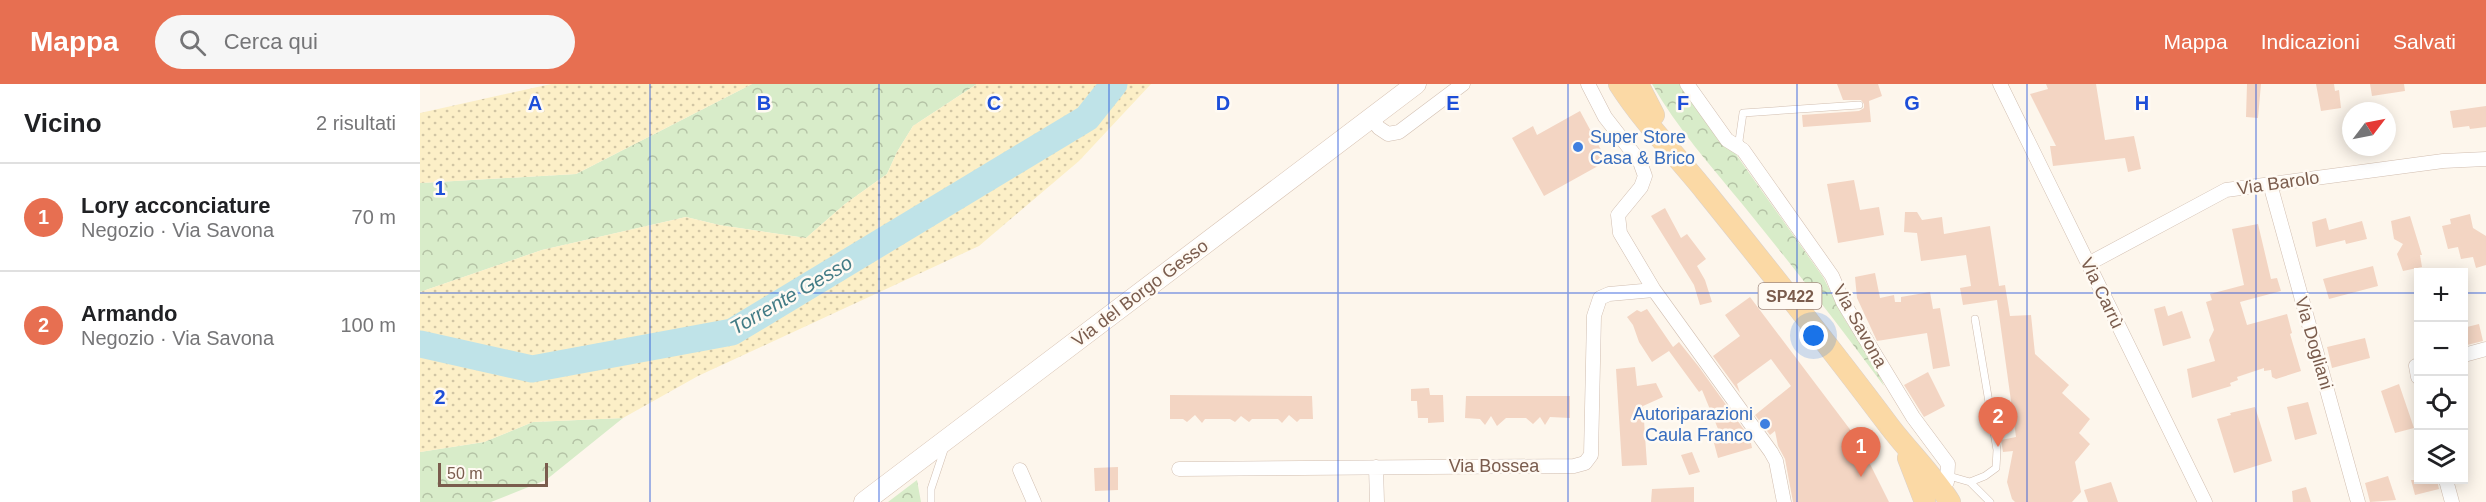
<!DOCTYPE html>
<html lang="it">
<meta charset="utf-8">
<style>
body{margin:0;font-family:Helvetica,sans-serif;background:#f6f6f6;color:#202124}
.controls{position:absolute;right:18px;bottom:18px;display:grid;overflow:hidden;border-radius:0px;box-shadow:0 3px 15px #0003}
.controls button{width:54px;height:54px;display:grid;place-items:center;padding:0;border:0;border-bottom:2px solid #e0e0e0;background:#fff;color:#202124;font:30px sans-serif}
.compass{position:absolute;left:1922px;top:18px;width:54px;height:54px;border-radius:50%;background:#fff;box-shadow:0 3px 15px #0003;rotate:58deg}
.scale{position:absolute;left:18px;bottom:15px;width:110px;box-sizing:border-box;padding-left:6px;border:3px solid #7a5c4d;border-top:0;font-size:16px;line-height:21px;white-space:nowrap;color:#7a5c4d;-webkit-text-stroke:4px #fffaf3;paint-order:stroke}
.you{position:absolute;left:1394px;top:252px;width:21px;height:21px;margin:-15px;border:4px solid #fff;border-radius:50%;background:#1a73e8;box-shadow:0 0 0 9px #1a73e833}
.badge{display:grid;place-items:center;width:39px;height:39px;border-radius:50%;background:#e76f51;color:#fff;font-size:20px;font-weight:700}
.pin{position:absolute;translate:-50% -50px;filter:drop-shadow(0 2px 3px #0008)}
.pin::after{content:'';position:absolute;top:32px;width:21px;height:18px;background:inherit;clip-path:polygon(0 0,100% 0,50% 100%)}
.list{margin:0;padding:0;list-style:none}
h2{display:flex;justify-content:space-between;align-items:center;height:78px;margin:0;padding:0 24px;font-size:26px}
h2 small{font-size:20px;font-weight:400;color:#757577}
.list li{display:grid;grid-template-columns:39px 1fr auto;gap:18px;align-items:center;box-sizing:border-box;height:108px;padding:0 24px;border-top:2px solid #e0e0e0}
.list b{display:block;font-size:22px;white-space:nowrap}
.list p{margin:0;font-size:20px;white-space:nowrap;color:#757577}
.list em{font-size:20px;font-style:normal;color:#757577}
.icon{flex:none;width:33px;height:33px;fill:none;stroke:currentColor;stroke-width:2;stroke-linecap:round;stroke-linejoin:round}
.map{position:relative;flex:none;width:2066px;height:418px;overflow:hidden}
header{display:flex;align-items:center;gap:36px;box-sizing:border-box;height:84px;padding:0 30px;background:#e76f51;color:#fff}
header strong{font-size:28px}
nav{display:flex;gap:33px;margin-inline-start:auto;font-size:21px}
.search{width:420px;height:54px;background:#f6f6f6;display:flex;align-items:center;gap:15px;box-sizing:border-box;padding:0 21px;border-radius:33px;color:#757577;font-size:22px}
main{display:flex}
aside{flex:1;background:#fff}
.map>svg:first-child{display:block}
.forest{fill:url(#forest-crowns)}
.sand{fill:url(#sand-dots)}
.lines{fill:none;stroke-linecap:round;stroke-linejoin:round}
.river{stroke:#bfe3e8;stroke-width:27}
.building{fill:#f3d5c3}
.lane-casing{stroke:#d1beb0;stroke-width:8}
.street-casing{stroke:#d1beb0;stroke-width:15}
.secondary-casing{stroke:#d6c0b0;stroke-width:21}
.primary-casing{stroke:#dad1cd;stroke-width:22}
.lane{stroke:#fff;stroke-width:7}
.street{stroke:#fff;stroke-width:14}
.secondary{stroke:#fff;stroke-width:20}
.primary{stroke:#fbd9a5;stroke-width:21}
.grid{fill:none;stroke:#1d4ed8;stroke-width:1.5;stroke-opacity:0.55}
.shop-dot{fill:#3f7fe0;stroke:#fffaf3;stroke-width:2}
.labels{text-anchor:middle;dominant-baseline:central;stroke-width:5;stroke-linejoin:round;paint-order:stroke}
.shield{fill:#fffaf3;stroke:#a28b7f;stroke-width:1.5}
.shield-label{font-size:16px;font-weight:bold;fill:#7a5c4d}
.shop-label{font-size:18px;fill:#366cbe;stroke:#fffaf3;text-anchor:start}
.street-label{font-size:18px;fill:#7a5c4d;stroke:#fffaf3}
.water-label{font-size:20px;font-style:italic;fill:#437c86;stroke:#fffaf3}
.grid-label{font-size:20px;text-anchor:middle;font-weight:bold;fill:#1d4ed8;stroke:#fffaf3;stroke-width:5;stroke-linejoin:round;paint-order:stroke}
</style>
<header>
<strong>Mappa</strong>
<div class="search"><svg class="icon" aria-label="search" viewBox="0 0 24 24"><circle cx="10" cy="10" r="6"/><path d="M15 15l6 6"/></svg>Cerca qui</div>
<nav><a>Mappa</a><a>Indicazioni</a><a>Salvati</a></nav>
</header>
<main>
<aside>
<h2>Vicino<small>2 risultati</small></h2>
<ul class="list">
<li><span class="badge">1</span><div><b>Lory acconciature</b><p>Negozio · Via Savona</p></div><em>70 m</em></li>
<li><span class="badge">2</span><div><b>Armando</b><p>Negozio · Via Savona</p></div><em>100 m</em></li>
</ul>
</aside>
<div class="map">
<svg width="2066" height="418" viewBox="0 0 2066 418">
<defs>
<pattern id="forest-crowns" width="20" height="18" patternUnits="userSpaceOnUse" patternTransform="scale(1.5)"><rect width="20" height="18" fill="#d8ecc9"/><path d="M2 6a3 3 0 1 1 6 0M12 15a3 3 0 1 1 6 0" fill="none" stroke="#b4c2a5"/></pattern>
<pattern id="sand-dots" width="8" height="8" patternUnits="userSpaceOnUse" patternTransform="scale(1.5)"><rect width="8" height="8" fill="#fcefc7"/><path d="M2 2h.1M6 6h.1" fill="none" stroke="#d1c5a4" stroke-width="1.8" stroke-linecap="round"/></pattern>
</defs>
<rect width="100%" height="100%" fill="#fdf6ec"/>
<path class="forest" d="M332,0H557L493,42L477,68L467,90L425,120L386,154L299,141L266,133L122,166L0,208V99L156,90Z
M1232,0H1262L1298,56L1315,69L1403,193L1425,236L1458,287L1464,302C1418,240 1371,180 1323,121C1291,82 1257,44 1232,0Z
M203,334L126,396L71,418H0V368L64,358L113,338Z
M497,396L501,418H468Z"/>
<path class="sand" d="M131,0H332L156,90L0,99V29Z
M557,0H731L659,77L559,162L278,292L203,334L113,338L64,358L0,368V208L122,166L266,133L299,141L386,154L425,120L467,90L477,68L493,42Z"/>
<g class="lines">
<path class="river" d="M0,260L112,285L312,248L667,34L694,0"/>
</g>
<path class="building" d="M1417,0H1458L1462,12L1449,17L1451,38L1383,43L1382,31L1439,27L1444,24V20L1441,16H1423Z
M1626,0H1676L1685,56L1714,52L1721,85L1708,88L1705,74L1633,82L1630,62H1636L1610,10L1628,5Z
M1827,0H1841L1838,34L1826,33Z
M1896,0H1914L1915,7L1919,6L1921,24L1901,27Z
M1950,0H1984L1985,7L1952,12Z
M2066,22V43L2050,45L2049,42L2033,44L2030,27Z
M1160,27L1187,77L1124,112L1092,54L1113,42L1117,51Z
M1434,96L1440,126L1459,123L1464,151L1418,159L1407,100Z
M1245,124L1261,154L1267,150L1286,175L1277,182L1285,196L1292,218L1280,221L1274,201L1231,132Z
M1485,128H1497L1502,136L1522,133L1524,150L1570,142L1579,202L1585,201L1590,232L1611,231L1615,270L1649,301L1642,309L1670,335L1659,349L1670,360L1655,378L1661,408L1652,418H1595L1592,415L1587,398L1593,367L1583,368L1581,356L1596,353L1577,216L1543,221L1540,204L1551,202L1546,171L1501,177L1497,149L1484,148Z
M2050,130L2053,144L2066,152V181L2056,184L2053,173L2041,175L2038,163L2028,165L2022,142L2031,140L2030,135Z
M1990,132L2002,171H2000L2002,183L1983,187L1977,170L1983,160L1974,155L1971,137Z
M1906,134L1909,146L1942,137L1947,155L1926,160L1925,156L1896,163L1892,138Z
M1838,140L1851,195L1857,194L1861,207L1820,218L1827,241L1867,230L1872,249L1870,250L1881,287L1856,295L1852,293L1851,286L1844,287V284L1817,293L1818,296L1810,299L1811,302L1772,314L1767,285L1795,277L1789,256L1794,246L1786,218L1792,216L1790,210L1824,201L1812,145Z
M1953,182L1958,202L1909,215L1903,195Z
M1455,189L1460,214L1474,211L1475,218H1481V213L1510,208L1513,225L1520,224L1530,282L1513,285L1507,249L1457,257L1437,214L1435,193Z
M1330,213L1438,356L1469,418H1373L1365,375L1358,362L1355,347L1350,351L1335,331L1371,302L1351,275L1317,300L1320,309L1293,272L1320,252L1305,231Z
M1745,222L1748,232L1762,227L1771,254L1743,262L1734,225Z
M1227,225L1253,263L1259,258L1279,283L1330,354L1332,364L1298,374L1294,359L1303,357L1282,306L1279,308L1249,267L1232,278L1219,258L1213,241L1207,233L1217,226L1221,228Z
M2059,240L2063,257L2043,262V244Z
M1945,254L1950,274L1912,284L1907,263Z
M1215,283L1217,302L1236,299L1243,313L1223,322L1227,381L1202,382L1196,285Z
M1508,288L1525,322L1504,333L1484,301Z
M1979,300L1994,344L1975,349L1961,307Z
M1009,304L1010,311H1023L1024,338L1008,339V334H998L997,317H991V305Z
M750,311L892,312L893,335H880L877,338L869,331L862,339L858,335H832L829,338L821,332L815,338L810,335H785L782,339L775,331L767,338L763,335H750Z
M1046,312H1150V334L1130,333L1125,341L1120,333L1113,340L1106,334H1086L1077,342L1071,332L1065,341L1060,335L1045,334Z
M1888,318L1897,350L1875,356L1867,323Z
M1835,323L1852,377L1814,389L1797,335L1811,331L1810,329Z
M1272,368L1280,388L1269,391L1261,371Z
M698,383V406L675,407L674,384Z
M1968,392L1976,416L1950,418L1945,399Z
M1991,396H2017L2019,405L1995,411Z
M1691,398L1698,418H1668L1664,406Z
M1274,403V418H1231L1232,405Z
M1886,403L1891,418H1873L1872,407Z"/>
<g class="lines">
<defs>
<path id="lane" d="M1322,63L1319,57L1323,29L1439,21
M1529,392L1550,398L1570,418
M1550,398L1565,392L1576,384L1577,366L1555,235
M511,418V405L525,363"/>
<path id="street" d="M1168,0L1185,33L1220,78L1225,92L1221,103L1198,131L1200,149L1234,206L1351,368L1356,377L1364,418
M1267,0L1307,56L1323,66L1412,192L1423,218L1493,333L1528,380L1527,398L1521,403
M1580,0L1785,418
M951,34L959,44L968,50L979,48L1043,0
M1850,100L1938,418
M1668,180L1806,106L2023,77L2066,75
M2044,271L2066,265
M1998,281L1996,282L1998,293
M956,383L957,418
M759,385L1154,382L1165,379L1171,371L1174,232L1180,214L1189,210L1234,206
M600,386L614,418
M2026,396L2032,418"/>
<path id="secondary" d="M444,418L996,0"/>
<path id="primary" d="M1199,0C1224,39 1256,71 1285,107C1348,185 1410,263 1470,343C1490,369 1513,391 1530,418
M1218,0L1234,31
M1488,374L1505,418"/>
</defs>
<use href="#lane" class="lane-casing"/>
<use href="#street" class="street-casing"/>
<use href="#secondary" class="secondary-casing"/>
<use href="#primary" class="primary-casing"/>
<use href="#lane" class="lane"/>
<use href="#street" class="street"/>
<use href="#secondary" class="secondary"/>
<use href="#primary" class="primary"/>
</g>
<path class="grid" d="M230,0V418M459,0V418M689,0V418M918,0V418M1148,0V418M1377,0V418M1607,0V418M1836,0V418M0,209H1998M2044,209H2066"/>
<g class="shop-dot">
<circle cx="1158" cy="63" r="6"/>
<circle cx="1345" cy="340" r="6"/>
</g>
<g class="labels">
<rect class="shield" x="1338.5" y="199" width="63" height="26" rx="4.5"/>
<g class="shield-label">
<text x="1370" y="212">SP422</text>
</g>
<g class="shop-label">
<text x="1170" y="53">Super Store<tspan x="1170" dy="21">Casa &amp; Brico</tspan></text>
<text x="1333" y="330" text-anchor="end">Autoriparazioni<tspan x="1333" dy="21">Caula Franco</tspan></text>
</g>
<g class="street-label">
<text transform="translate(1858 99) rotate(-8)">Via Barolo</text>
<text transform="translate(720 209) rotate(-37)">Via del Borgo Gesso</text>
<text transform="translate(1682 209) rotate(64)">Via Carrù</text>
<text transform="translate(1440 242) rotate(61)">Via Savona</text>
<text transform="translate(1894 259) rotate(74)">Via Dogliani</text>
<text x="1074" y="382">Via Bossea</text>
</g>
<g class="water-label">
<text transform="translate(371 211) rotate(-30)">Torrente Gesso</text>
</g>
</g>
<g class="grid-label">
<text x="115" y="26">A</text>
<text x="344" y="26">B</text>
<text x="574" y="26">C</text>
<text x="803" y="26">D</text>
<text x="1033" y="26">E</text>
<text x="1263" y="26">F</text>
<text x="1492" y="26">G</text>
<text x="1722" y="26">H</text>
<text x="20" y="111">1</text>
<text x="20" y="320">2</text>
</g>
</svg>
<div class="controls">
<button>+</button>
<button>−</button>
<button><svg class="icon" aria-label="locate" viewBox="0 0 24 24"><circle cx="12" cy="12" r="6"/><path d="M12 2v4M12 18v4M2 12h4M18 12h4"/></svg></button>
<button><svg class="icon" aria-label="layers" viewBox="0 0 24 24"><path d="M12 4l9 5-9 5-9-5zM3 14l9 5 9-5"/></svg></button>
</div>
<svg class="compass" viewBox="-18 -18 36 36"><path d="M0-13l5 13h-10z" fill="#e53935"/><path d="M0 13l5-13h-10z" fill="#757577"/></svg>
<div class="scale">50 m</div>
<div class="you"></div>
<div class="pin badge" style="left:1441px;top:393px">1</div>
<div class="pin badge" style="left:1578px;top:363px">2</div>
</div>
</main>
